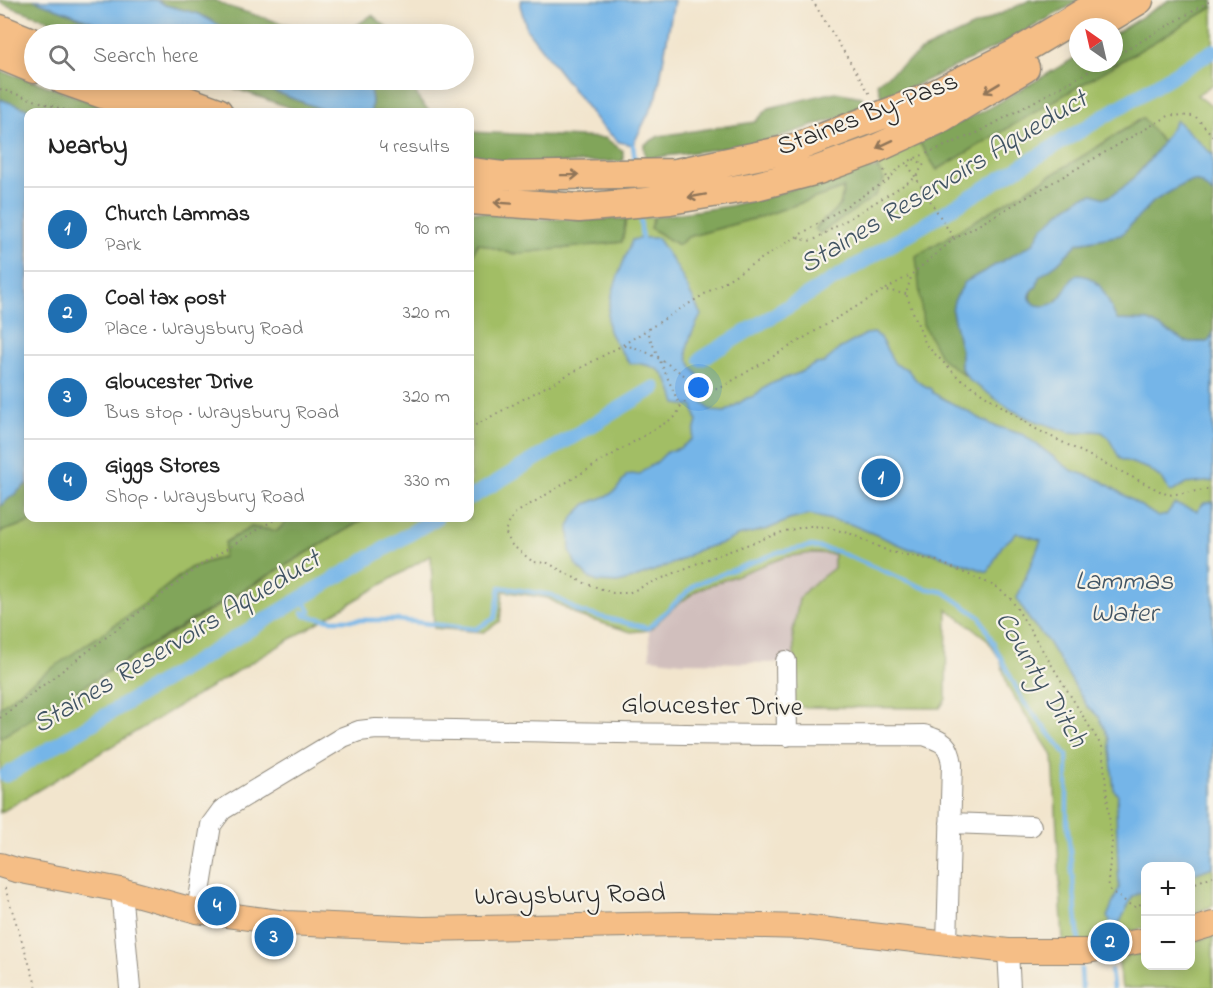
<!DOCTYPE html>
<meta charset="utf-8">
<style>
body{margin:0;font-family:"Indie Flower",sans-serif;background:#f6f6f6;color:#222}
.controls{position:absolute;right:18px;bottom:18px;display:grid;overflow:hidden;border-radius:12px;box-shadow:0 3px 15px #0003}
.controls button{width:54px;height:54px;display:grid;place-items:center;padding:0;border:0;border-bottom:2px solid #e0e0e0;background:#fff;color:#222;font:30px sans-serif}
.compass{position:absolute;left:1069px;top:18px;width:54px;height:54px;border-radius:50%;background:#fff;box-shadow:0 3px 15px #0003;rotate:326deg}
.you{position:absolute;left:699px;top:388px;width:21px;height:21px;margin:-15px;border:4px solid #fff;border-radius:50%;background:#1a73e8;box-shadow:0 0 0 9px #1a73e833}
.badge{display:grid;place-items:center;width:39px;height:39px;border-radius:50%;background:#1f6fb2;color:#fff;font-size:20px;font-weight:700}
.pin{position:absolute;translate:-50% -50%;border:3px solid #fff;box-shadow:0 2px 6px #0006}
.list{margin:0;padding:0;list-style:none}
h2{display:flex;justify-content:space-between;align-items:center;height:78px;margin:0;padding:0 24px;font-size:26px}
h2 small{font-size:20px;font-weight:400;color:#767676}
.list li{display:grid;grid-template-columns:39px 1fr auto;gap:18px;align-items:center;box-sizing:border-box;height:84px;padding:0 24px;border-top:2px solid #e0e0e0}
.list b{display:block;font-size:22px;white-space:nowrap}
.list p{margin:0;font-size:20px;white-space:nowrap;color:#767676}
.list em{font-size:20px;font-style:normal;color:#767676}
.icon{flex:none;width:33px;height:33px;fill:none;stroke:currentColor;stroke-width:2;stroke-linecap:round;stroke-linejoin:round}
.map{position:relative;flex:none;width:1213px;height:988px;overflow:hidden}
.search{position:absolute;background:#fff;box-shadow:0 3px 15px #0003;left:24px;top:24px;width:450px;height:66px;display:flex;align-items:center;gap:15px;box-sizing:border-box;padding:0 21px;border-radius:33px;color:#767676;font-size:22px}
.panel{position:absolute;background:#fff;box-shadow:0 3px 15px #0003;left:24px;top:108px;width:450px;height:414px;border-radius:12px}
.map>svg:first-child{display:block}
.industrial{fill:#d1bfbd}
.green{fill:#a2be65;stroke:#667448;stroke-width:1.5;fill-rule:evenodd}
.forest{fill:#81a55a;stroke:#566842;stroke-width:1.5}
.water{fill:#74b5e8;stroke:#50708a;stroke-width:1.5}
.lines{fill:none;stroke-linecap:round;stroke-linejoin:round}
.stream{stroke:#74b5e8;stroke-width:4.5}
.canal{stroke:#74b5e8;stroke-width:15}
.minor-casing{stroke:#8e887c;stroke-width:22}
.major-casing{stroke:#8e887c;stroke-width:26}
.highway-casing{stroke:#8e887c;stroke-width:31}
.path{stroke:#8e887c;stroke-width:2;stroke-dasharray:1.5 4.5;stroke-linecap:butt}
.minor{stroke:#fff;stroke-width:20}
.major{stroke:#f5be86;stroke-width:24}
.highway{stroke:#f5be86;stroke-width:28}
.oneway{stroke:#907458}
.labels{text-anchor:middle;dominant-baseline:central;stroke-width:4.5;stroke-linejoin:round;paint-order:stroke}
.street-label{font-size:27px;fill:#2b2b2b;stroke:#f7f3e8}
.water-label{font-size:28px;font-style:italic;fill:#415464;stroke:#f7f3e8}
</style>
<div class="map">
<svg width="1213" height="988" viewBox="0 0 1213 988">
<rect width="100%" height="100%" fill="#f7f3e8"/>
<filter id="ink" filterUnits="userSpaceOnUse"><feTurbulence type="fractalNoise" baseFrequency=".0167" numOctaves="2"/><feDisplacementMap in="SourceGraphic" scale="12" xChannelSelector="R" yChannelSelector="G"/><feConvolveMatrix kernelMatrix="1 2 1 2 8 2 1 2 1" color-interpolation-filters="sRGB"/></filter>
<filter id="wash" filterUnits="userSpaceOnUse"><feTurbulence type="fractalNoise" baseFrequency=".008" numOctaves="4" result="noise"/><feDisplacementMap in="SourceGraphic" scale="24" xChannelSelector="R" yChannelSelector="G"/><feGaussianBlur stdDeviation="1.35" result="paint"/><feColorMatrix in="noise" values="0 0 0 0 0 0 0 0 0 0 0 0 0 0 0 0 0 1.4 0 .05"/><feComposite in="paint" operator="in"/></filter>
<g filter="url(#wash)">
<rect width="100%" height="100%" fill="#f2e5cd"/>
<path class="industrial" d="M813,553L834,555V568L808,588L793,632L795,661L770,663L682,662L650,658L649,630L674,607L698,590L785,557Z"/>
<path class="green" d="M1213,7V84L1197,95L1213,107V906L1191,914L1190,866H1146L1145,928L1088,943L1063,941L1053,756L1008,688L1000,659L987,639L947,609L946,699L940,708L789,707L796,688L793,632L799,599L808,588L834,568V554L813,553L785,557L698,590L674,607L649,630L631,632L579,616L548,598L503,591L500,621L484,632L434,628L431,555L0,813V738L43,710L366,518H470V454L471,453L470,450V261L478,243L512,254L622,242L626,219L654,217L650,228L678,245L688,237L763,216L844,188L840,205L815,228L820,233L878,168L873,161L919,142L937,170ZM1142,118L1147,124L955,233L1088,153Z
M43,518H290L277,531L251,527L223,557L190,568L143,605L28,685L0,707V532Z
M1213,936V988H1122L1118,957L1145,952L1146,966H1190L1191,942Z"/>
<path class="forest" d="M0,0H34L125,34H87L0,3Z
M157,0H215L226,6L316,34H250L231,32L199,14L165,5Z
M1030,0H1081L1004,43L883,101L877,83L923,50Z
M1169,0H1213V7L937,170L919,142L989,108L1078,56V63H1114V34Z
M372,15L389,29L391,34H344Z
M0,71L31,80L118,112H36L0,99Z
M211,80H243L329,112H302Z
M350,80H410L420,101L430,112H371L372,100L366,87H355Z
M835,92L862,97L866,109L760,143L645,159L644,145L659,136L755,122L769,108Z
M1143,118L1163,143C1146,163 1129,189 1105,198L1093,194L1082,197L1065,208L1042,228L1033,244L965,282L952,311L961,351V368L964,375L941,358L923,324L916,256L1088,153Z
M470,132L605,138L623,151V161L527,164L470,157Z
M878,168L884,180L874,197L820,233L815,229L840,205L844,188L763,216L688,237L678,245L650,228L654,217L729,206L770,196L850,170Z
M1194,181L1201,183L1213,194V333L1208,342H1186L1149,321L1117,320C1107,301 1102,275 1076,275C1067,284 1062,300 1050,305C1035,311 1022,299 1037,286L1038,277L1058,263L1078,243L1120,235L1154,201L1185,183Z
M470,211L537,219H626L622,242L512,254L478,243L470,261Z
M28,483V518H43L0,532V506Z
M290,518H366L187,623L0,738V707L28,685L143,605L190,568L223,557L225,542L251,527L277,531Z"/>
<path class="water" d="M34,0H157L165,5L199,14L231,32L250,34H125Z
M521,0H674L657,96L633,145L619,142L601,126L527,30L520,5Z
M243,80H350L355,87L370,89L372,100L371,112H329Z
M0,99L36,112H28V483L0,506Z
M1176,120L1213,155V194L1201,183L1194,181L1185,183L1154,201L1121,235L1078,243L1058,263L1039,277L1037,286C1018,301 1041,312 1055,302C1064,296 1067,283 1076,275C1103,275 1107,301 1117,320L1149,321L1186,342H1208L1213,333V481L1185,484L1172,492L1169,491L1164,481L1149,469L1120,459L1108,437L1102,432L1093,431L1080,433L1069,432L1030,419L1012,410L969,380L961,368V351L952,311L954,301L965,282L1033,244L1042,228L1065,208L1082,197L1093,194L1105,198C1134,187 1161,146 1176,120Z
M642,238H657L678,269L701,315C683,350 680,357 708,386L701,401L711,411L725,412L747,398L752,397L770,384L799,373L815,364L824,363L839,349L866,334L874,333L879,336L895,364L907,369L918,382L931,389L933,393L992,425L1024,435L1071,470L1102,481L1158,517L1166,515L1174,504L1197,511L1204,503L1213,502V867L1191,875L1190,866H1146L1145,891L1133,896L1117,928L1107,917L1119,888L1116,810L1118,795L1114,790L1109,739L1099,717L1087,706L1048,642L1029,619L1017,598L1041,540L1017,533L1002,546L988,572L930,552L910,549L850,524L809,515L789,520L768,529L737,536L726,542L698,550L677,562L632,579L618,583L598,582L589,578L576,565L570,550L569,527L574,516L586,504L609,495L617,489L626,476L631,474L639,475L645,469L656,463L667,452L680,448L692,439L697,421L693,406L676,404C667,374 663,364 629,363C623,353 613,341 609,331C602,308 624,261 632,240Z"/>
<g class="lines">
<path class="stream" d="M633,145L635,161
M640,217L642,238
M302,597L310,611L304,614
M303,612L305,616L332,620H398L476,629L495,618L500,587L552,595L580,612L648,628L696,584L779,552L812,546L836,551L924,588L944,592L980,617L1023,701L1067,755V821L1079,942
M1109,935L1112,922
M1081,969L1082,988
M1111,970L1113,988"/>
<path class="canal" d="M701,359L1213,51
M470,498L654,388
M6,775L436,518"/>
</g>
</g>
<g filter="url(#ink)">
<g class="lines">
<defs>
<path id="minor" d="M786,661L787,736
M950,823L1031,826
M121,890L130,988
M197,911L211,825L222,810L343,737L359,731L376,729C559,731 742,737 924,735C943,742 949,743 952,764L947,943
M1008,951L1010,988"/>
<path id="major" d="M0,865L16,870L121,890L197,911L286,923L423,929L681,924L803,927L1008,951H1087L1146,940
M1190,931L1213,924"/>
<path id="highway" d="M1094,27L1139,0
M0,29L34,43
M0,55L34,69
M63,80L154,112
M129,80L218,112
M470,172L502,176L676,173L795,148L927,98L1015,54L1105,0
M470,200L579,208L670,200L756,186L818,170L873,150L938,120L1025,68"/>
</defs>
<use href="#minor" class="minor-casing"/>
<use href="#major" class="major-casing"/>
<use href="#highway" class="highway-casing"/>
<path class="path" d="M812,0L871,96
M1114,57L1212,0
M0,89L71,112
M1213,136L1195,116L1170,115L954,239L912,274L906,294L926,345L958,377L1034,428L1168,495L1213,489
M908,165L954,239
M884,170L888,180
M798,237L808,241L814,240L915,178L924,164L913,159
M886,289L912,274
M906,294L884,290L722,387C695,392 689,392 675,417L514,514L505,531L511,544L533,562L548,563L582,582L613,593H628L705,560L785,531L809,526L827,527L851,534L890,552L934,560L995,586L1011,599L1021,615L1102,747L1112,843L1108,881L1110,890L1133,907L1146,902
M650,328L649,336L680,406
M624,346C644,345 689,377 703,391
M470,428L621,346L888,180L901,166L913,159L979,132L1104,63
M0,718L205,562L277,518
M1190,885L1213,876
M5,888L37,988"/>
<use href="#minor" class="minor"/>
<use href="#major" class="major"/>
<use href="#highway" class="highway"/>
</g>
<defs><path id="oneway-shaft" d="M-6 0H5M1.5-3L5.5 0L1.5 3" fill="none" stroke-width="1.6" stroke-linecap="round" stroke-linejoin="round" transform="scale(1.5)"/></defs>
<g class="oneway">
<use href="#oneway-shaft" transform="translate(992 88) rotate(149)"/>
<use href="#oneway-shaft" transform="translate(885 144) rotate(155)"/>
<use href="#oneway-shaft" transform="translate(570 175) rotate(-1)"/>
<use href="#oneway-shaft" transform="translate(697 196) rotate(170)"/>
<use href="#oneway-shaft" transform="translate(503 203) rotate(-176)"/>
</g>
</g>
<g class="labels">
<g class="street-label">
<text transform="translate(868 115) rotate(-21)">Staines By-Pass</text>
<text transform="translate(712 707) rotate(1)">Gloucester Drive</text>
<text transform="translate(570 896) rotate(-1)">Wraysbury Road</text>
</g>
<g class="water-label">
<text transform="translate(944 183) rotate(-31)">Staines Reservoirs Aqueduct</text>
<text x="1124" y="582">Lammas<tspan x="1124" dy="32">Water</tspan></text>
<text transform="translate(177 643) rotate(-31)">Staines Reservoirs Aqueduct</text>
<text transform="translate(1040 680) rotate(59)">County Ditch</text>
</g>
</g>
</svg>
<div class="controls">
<button>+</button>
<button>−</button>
</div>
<svg class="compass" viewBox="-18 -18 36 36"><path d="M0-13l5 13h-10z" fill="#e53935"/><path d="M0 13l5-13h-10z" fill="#767676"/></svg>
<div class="you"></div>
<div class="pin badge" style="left:881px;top:478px">1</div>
<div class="pin badge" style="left:1110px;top:942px">2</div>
<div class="pin badge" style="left:274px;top:937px">3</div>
<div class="pin badge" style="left:217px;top:906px">4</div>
<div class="search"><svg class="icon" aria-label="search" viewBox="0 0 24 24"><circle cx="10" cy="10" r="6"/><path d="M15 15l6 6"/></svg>Search here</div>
<section class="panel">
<h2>Nearby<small>4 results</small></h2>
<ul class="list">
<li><span class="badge">1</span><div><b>Church Lammas</b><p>Park</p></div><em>90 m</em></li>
<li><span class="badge">2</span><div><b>Coal tax post</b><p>Place · Wraysbury Road</p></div><em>320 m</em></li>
<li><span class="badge">3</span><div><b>Gloucester Drive</b><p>Bus stop · Wraysbury Road</p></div><em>320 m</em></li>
<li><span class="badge">4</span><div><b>Giggs Stores</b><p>Shop · Wraysbury Road</p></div><em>330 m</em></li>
</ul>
</section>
</div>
